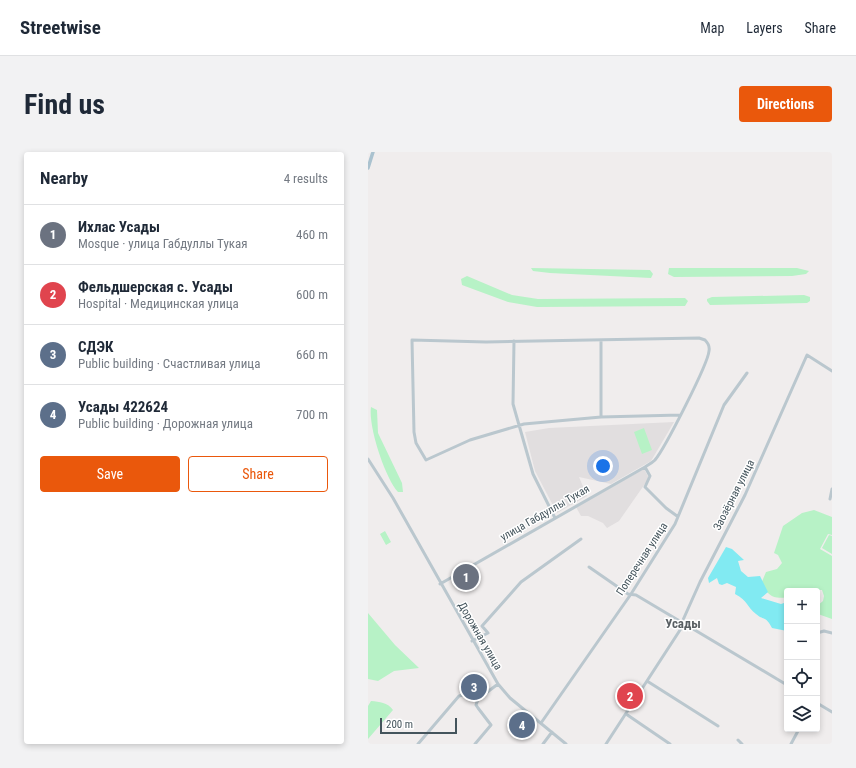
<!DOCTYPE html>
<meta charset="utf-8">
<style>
body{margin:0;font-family:"Roboto Condensed",sans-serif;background:#f2f2f3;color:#1f2937}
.controls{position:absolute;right:12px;bottom:12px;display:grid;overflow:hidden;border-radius:4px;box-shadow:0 2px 6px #0003}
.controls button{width:36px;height:36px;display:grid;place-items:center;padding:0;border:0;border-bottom:1px solid #e0e1e3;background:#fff;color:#1f2937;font:20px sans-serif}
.scale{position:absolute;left:12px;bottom:10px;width:77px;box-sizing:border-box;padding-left:4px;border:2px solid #44545c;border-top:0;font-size:11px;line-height:14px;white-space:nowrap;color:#44545c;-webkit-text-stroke:3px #fff;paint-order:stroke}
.you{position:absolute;left:235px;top:314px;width:14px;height:14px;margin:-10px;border:3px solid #fff;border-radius:50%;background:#1a73e8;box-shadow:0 0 0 6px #1a73e833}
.badge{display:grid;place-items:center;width:26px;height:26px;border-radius:50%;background:#ea580c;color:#fff;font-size:13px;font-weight:700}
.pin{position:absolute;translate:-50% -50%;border:2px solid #fff;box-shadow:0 1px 4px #0006}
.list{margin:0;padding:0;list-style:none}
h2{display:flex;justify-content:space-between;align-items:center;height:52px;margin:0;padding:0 16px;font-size:17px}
h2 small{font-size:13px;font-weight:400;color:#747a83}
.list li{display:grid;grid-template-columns:26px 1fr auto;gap:12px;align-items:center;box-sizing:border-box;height:60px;padding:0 16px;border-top:1px solid #e0e1e3}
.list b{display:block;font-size:15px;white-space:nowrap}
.list p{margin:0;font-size:13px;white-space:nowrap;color:#747a83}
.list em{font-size:13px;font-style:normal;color:#747a83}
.actions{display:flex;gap:8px;padding:12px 16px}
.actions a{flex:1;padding:9px 0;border:1px solid #ea580c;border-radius:4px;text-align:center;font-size:14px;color:#ea580c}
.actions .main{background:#ea580c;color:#fff}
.icon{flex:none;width:22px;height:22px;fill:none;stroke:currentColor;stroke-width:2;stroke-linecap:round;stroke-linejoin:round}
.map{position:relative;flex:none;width:464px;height:592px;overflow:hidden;border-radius:4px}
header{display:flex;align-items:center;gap:24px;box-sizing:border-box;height:56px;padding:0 20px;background:#fff;border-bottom:1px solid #e0e1e3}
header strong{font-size:19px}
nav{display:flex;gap:22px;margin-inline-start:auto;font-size:14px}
.intro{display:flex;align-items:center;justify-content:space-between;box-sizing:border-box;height:96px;padding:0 24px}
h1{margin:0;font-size:28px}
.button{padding:10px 18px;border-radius:4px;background:#ea580c;color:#fff;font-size:14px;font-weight:700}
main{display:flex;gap:24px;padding:0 24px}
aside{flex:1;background:#fff;border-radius:4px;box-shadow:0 2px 6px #0003}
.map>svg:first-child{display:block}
.education{fill:#e1dedf}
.green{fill:#b7f2c6}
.water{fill:#81eaf2}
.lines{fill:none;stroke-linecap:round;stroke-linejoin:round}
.minor{stroke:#bac7ce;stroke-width:3}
.major{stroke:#aac2cf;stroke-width:3.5}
.labels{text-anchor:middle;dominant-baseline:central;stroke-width:3;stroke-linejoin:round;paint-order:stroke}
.street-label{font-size:11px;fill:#44545c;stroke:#fff}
.quarter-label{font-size:13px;font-weight:bold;fill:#595f63;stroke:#fff}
</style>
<header>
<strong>Streetwise</strong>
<nav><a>Map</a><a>Layers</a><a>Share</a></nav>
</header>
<div class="intro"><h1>Find us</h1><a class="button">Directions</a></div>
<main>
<aside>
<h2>Nearby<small>4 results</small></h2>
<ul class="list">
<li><span class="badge" style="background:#6b7280">1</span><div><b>Ихлас Усады</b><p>Mosque · улица Габдуллы Тукая</p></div><em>460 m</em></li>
<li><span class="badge" style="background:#e0444e">2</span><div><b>Фельдшерская с. Усады</b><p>Hospital · Медицинская улица</p></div><em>600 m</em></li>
<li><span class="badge" style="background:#5c6f8a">3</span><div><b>СДЭК</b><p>Public building · Счастливая улица</p></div><em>660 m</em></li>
<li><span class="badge" style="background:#5c6f8a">4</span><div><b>Усады 422624</b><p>Public building · Дорожная улица</p></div><em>700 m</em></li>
</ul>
<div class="actions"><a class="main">Save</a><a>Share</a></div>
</aside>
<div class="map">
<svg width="464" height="592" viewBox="0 0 464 592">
<rect width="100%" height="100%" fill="#f0eded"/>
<path class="education" d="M306,270L283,309L243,332L211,325L219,344L189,361L167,319L157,280L181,276Z
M276,317L281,326L251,369L239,376L235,371L220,364H213L208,355Z"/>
<path class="green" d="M163,116L282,118L285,122L283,126L182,121L165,119Z
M301,116H429L441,119L438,122L424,124L306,125L300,122Z
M99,124L144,143L170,147L317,146L320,149L317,154L169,155L140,150L94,133L93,127Z
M436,143L442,145V149L439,151L342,153L339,149V147L344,145Z
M3,255L9,258L10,281L34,331L35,340H30C17,326 0,274 3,255Z
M276,276L284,298L274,302L266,280Z
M446,358L464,365V383L460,382L452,397L464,404V467L450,462L449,463V454L455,449L456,444L454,438L419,439V445C405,448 400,443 393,432L398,420L409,417L414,411L410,403L406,401L415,374L434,361Z
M17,379L23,390L18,393L12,382Z
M461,383L464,384V402L454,396Z
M0,461L27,493L51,516L26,519L10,529L0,527Z
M3,549C12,550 19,550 25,558L0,587V554Z"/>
<path class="water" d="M358,395L364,397L376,408L370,409L373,419L380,425L392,424L400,440L393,446L413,452L419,450V479L404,476C397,463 396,469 388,462C379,455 380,449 367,442L368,435L359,431L354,433L351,432L349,426L341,431L340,426Z"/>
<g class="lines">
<path class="minor" d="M146,189L145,252L165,322L187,366
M233,265V188
M0,307L25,346L130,532L142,546L198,592
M277,315L282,324L277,335L298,356L309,364
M462,347L464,337
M221,415L260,442L268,443L419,533
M72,432L277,315C280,313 284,311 287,308C297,296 340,212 341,199C342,194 340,191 337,188L331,186L118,190L44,188L46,280L48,291L58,308L102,288L156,272L233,265L312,263
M449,481L456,479L464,481
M104,489L120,481L114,474L153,430L213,387
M279,529L350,574
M449,551L464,560
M258,562L302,592
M173,571L263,442L307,372L356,253L379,221
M370,588L374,592
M50,592L91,544L95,543L110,547L130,532
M107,592L123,573L110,556L108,553L110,547
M175,592L184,580
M238,592L314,475L315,468L332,430L377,343L439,203L464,219
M423,592L431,577"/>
<path class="major" d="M0,16L5,0"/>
</g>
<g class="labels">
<g class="street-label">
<text transform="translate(366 343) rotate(-63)">Заозёрная улица</text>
<text transform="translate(177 361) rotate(-30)">улица Габдуллы Тукая</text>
<text transform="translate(274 407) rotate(-57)">Поперечная улица</text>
<text transform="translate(112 484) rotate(60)">Дорожная улица</text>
</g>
<g class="quarter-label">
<text x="315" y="471">Усады</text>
</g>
</g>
</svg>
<div class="controls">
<button>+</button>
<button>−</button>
<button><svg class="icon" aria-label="locate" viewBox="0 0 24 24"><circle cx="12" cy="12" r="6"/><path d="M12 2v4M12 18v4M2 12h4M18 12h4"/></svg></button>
<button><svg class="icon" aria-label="layers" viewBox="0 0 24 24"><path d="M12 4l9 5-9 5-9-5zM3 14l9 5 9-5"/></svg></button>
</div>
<div class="scale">200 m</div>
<div class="you"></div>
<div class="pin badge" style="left:98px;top:425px;background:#6b7280">1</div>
<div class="pin badge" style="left:262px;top:544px;background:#e0444e">2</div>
<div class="pin badge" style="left:106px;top:535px;background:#5c6f8a">3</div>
<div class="pin badge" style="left:154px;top:573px;background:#5c6f8a">4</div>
</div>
</main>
